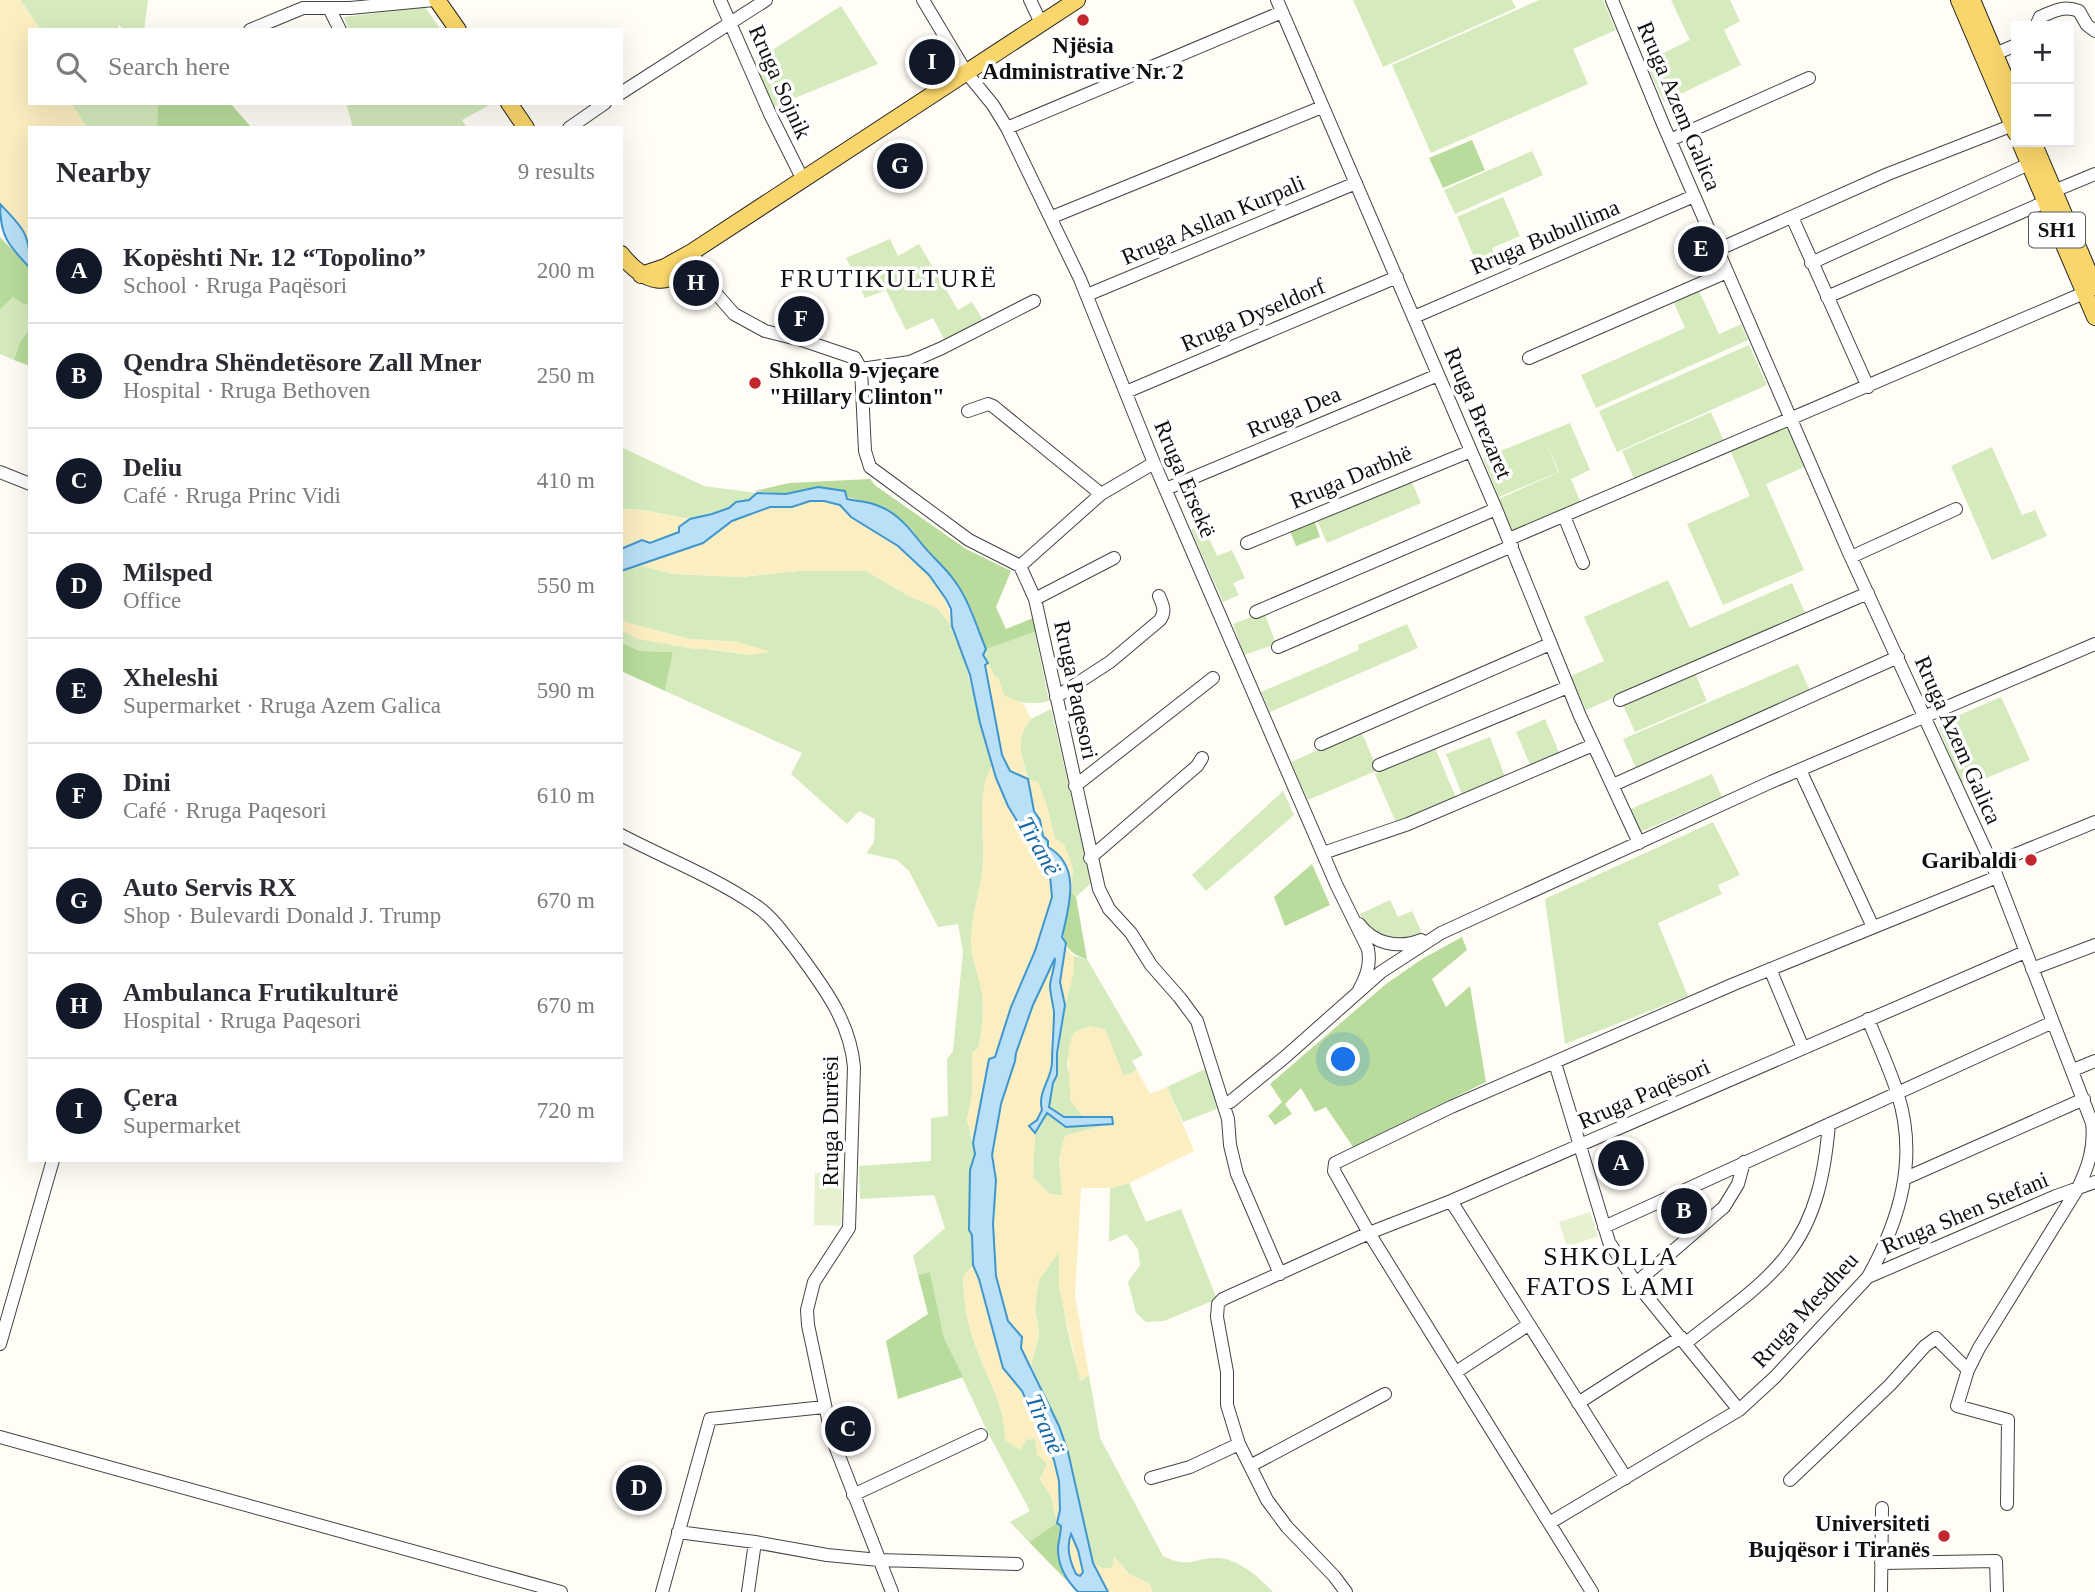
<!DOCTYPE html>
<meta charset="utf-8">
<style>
body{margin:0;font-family:"Times New Roman",serif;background:#f7f7f7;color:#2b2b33}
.controls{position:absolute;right:21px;top:21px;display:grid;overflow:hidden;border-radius:0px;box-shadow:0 7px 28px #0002}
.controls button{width:63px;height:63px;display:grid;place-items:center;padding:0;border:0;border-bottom:2px solid #e1e1e2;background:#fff;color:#2b2b33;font:35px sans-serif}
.you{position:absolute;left:1344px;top:1060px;width:24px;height:24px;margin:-18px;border:5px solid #fff;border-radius:50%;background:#1a73e8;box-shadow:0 0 0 10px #1a73e833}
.badge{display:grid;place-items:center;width:46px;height:46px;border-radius:50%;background:#111827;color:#fff;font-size:23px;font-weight:700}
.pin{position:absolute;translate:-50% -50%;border:4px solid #fff;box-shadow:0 2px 7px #0006}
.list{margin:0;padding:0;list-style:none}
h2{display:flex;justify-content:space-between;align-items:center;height:91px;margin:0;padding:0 28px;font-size:30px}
h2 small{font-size:23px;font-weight:400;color:#7c7c81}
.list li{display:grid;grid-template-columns:46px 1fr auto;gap:21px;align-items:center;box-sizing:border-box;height:105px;padding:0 28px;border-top:2px solid #e1e1e2}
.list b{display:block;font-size:26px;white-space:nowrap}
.list p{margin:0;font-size:23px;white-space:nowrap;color:#7c7c81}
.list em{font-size:23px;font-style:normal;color:#7c7c81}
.icon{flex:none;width:38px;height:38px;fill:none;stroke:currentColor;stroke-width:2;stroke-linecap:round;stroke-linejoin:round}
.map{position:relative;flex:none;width:2095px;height:1592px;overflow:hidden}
.search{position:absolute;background:#fff;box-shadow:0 7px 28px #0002;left:28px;top:28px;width:595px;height:77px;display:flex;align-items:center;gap:18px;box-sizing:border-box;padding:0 24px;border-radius:0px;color:#7c7c81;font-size:26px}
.panel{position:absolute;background:#fff;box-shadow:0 7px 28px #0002;left:28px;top:126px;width:595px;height:1036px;border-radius:0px}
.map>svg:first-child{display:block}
.green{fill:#d5ebbd}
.forest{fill:#b9dc9c}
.sand{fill:#fbeec1}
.pitch{fill:#e6f2cf}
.water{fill:#b9e0f7;stroke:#3f96cf;stroke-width:2;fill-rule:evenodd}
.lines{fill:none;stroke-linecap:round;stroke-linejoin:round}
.minor-casing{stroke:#444;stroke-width:14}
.major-casing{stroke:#222;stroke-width:18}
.minor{stroke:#fff;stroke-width:12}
.major{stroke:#f9d66b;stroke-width:16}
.poi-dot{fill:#c4262e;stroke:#fff;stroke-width:2.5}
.labels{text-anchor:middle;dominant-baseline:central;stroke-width:7;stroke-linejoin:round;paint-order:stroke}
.shield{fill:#fff;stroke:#585858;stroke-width:2}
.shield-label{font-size:21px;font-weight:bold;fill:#111}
.poi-label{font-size:23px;font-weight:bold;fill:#111;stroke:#fff;text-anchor:end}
.street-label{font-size:23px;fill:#111;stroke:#fff}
.water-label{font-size:24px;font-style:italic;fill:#1768a6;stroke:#fff}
.quarter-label{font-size:26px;letter-spacing:2px;fill:#111;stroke:#fff}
</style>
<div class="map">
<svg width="2095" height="1592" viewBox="0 0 2095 1592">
<rect width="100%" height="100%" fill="#fffdf5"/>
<path class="green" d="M20,0H148L144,30H124L119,25L117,30H41Z
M1353,0H1512L1516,8L1383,67Z
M1539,0H1603L1616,30L1573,49L1588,84L1431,153L1392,65Z
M1671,0H1730L1740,21L1724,30L1741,65L1664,102L1645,62L1690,40Z
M841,6L878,64L773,107L754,62Z
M425,7L441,30H349L344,17Z
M71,103H158L157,128H87Z
M346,103H493L462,120L467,128H353Z
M1532,151L1543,175L1455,214L1444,190Z
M1503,197L1520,236L1492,248L1499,265L1481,273L1457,217Z
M890,239L898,256L919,244L958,310L972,302L985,323L946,343L933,318L906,330L886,290L865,298L846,258Z
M1699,291L1719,334L1741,324L1748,340L1596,408L1581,375L1685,328L1674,303Z
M13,297L25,305L30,302V329L20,342L14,360L0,354V310Z
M1749,345L1767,385L1617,452L1599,411Z
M1711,412L1724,441L1635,481L1622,451Z
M1570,423L1590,470L1571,479L1581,503L1513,532L1499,499L1559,472L1546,442L1558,472L1499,497L1483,458Z
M1789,424L1807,466L1766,484L1804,570L1723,605L1687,524L1750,496L1730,450Z
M621,447L704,486L757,493L749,500L736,502L729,508L690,519L642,510L621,509Z
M1992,447L2022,515L2035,510L2047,536L1992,560L1951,466Z
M1410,478L1421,503L1327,543L1316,518Z
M1203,525L1217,556L1232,550L1245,578L1233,583L1239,595L1223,602L1191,530Z
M639,565L673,574L741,577L798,571H866L909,596L937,608L952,626L960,644L992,766C974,799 987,836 982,872C979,897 970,920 972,946C972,962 980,977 982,993C984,1011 982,1029 979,1047L972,1053V1095L967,1119L975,1154L970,1231L972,1234L973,1265L963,1277C964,1301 967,1324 976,1347C987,1378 1006,1407 1005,1440L1035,1439L1048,1464L1040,1479L1052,1499L1057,1523L1029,1542L1010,1522L1030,1511L987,1431L944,1338L930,1272L918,1275L913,1256L945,1228L934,1195L860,1199L859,1166L931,1161V1118L948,1116L947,1059L953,1051L963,952L958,924L938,927L909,871L897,860L866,853L874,842L875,819L859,811L847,824L791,774L802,753L665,691L673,652L639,651L621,642V629L638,639L749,655L739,642L689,639L621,621V571Z
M1668,580L1690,628L1792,583L1805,613L1586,710L1571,676L1604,661L1584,617Z
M1264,612L1276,644L1244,655L1233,624Z
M1407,624L1418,648L1270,712L1261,692L1359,650L1358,645Z
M1035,632L1049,701C1031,705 1021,703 1004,696L998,678L995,677L983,654L986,649Z
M1798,664L1811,693L1636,768L1623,739Z
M1694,671L1707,701L1635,732L1622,703Z
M2001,697L2030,760L1979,781L1961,782L1939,728L1941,723Z
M1051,709L1091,883L1076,897L1071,892L1073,868L1055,838L1046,803L1028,779L1020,750L1021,731L1031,719Z
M1545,719L1560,755L1531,767L1516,732Z
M1361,731L1378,770L1308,800L1291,762Z
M1490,737L1506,779L1463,797L1446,754Z
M1435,748L1457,800L1397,825L1375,774Z
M1712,774L1722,797L1638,833L1628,810Z
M1283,791L1294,815L1206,891L1192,875Z
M1713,822L1740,875L1718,885L1722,894L1658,923L1688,996L1565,1044L1545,899Z
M1390,900L1398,917L1412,911L1422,933C1397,943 1374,939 1360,914Z
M1074,956L1087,959L1143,1055L1132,1061L1137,1070L1124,1076L1090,1026L1074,1033L1067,1064L1071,1084L1070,1100L1084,1118L1064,1117L1049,1107C1057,1078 1058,1050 1062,1020C1066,998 1074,979 1074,956Z
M1207,1068L1217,1109L1183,1122L1167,1087Z
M1047,1113L1066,1127L1101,1126L1065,1136L1059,1159L1063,1196L1050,1194L1033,1178L1035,1133L1041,1126Z
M1129,1183L1146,1222L1181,1209L1217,1299L1164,1321L1146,1322L1136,1313L1128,1282L1140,1265L1138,1249L1126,1234L1109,1242L1110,1188Z
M1059,1251C1059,1295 1068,1338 1081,1381L1089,1375L1100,1438L1163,1556C1191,1569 1191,1558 1217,1558C1238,1558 1260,1578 1273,1592H1152L1150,1584L1129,1574L1115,1558L1112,1568H1102L1093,1563L1059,1426L1031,1365L1039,1335L1035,1306L1039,1280Z"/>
<path class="forest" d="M158,103H230L252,128H157Z
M1472,140L1485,170L1443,188L1429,158Z
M0,237L30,268V302L25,305L13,297L0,310Z
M30,329V366L14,360L20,342Z
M870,479L876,486L966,549L1011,571L996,607L1006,629L1033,618L1035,632L986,649L971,608L963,598L956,583L921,544L913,531L893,513L883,507L847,497L845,491L818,487L787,494L754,491L789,483Z
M1314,519L1320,537L1296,546L1289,529Z
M621,642L639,651L673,652L665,691L621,671Z
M1312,864L1330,905L1285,926L1274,897Z
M1071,892L1076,897L1087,959C1051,950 1065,919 1071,892Z
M1462,937L1467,950L1432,979L1446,1007L1470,986L1486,1082L1353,1147L1326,1107L1315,1112L1301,1088L1285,1104L1292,1114L1275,1125L1268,1116L1282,1102L1270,1084L1386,984L1422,959Z
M930,1272L944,1338L963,1377L898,1399L886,1341L928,1314L918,1275Z
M1057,1523L1061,1526L1062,1568L1067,1581L1029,1542Z"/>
<path class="sand" d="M0,0H20L41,30H30V103H71L87,128H30V246L22,227L0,204Z
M809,501C819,501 833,500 841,506C845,510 848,515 853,518C893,545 947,572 952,626L937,608L909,596L866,571H798L741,577L673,574L639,565L703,543L732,521L747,515L770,507H792Z
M621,509L642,510L690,519L679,527V532L650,543L621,549Z
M621,621L689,639L739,642L771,652L750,655L711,649H694L638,639L621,629Z
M988,663L995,677H998L1004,696L1023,703L1031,719C1014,740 1022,755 1027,779L1038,782L1046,803L1055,838L1064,844L1073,868L1071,892C1069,875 1065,856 1048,847C1044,837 1042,829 1039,819C1035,808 1032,802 1031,790L1010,771L1002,755L984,665Z
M992,766L1008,806L1050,876L1052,897L1035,951L1011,1007L995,1057L989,1059L973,1143L967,1119L972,1095V1053L979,1047C982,1029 984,1011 982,993C980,977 972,962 971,946C970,920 979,897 982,872C987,836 974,799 992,766Z
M1066,943L1067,950L1074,956V972L1065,1005L1060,982Z
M1056,956L1050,988L1054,1021L1051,1039L1052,1061L1049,1075L1044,1086L1042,1109L1037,1120L1029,1126L1035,1133L1033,1178L1050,1194L1062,1196L1059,1159L1065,1136L1112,1123L1111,1117L1084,1118L1070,1100C1071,1076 1064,1056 1073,1033L1090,1026L1105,1029L1124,1076L1137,1070L1150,1094L1167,1087L1194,1151L1129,1183L1110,1188H1081L1075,1296L1089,1375L1080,1381L1059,1287V1252L1039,1280L1035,1306L1039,1335L1031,1365C992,1299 991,1257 996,1184C997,1168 990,1154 993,1136C996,1119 1001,1100 1006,1083C1010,1073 1015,1064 1015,1053L1033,1005Z
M973,1265L979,1279L1003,1368L1021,1391L1054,1460L1059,1481L1060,1510L1057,1523L1052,1499L1040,1479L1047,1464L1037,1455L1035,1439H1027L1020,1450L1005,1440C1006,1407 987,1378 976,1347C967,1324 964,1301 963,1277Z
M1071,1533L1078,1550L1083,1572L1080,1576L1076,1574C1070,1561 1067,1547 1071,1533Z
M1114,1557L1129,1574L1150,1584L1152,1592H1108L1093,1563L1102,1568H1112Z"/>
<path class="pitch" d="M815,1173L843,1174L841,1226L814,1225Z
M1590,1212L1598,1236L1567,1247L1559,1222Z"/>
<path class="water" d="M0,204C23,228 30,233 30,268C8,245 0,236 0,204Z
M818,487L845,491L847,499C859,502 867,500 881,507C898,514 910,529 921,543C931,556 944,566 954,580C969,600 976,625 986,649L983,655L988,663L985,665L1002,755L1010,771L1028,779L1034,811L1040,820L1043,836L1048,841V847C1082,866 1069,906 1062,937L1066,943L1060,982L1065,1005L1057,1053V1075L1053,1083L1049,1107L1064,1117H1112L1113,1124L1066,1127L1047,1113L1035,1133L1029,1126L1037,1120L1042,1110C1037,1092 1052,1079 1052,1062C1052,1046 1054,1028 1054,1012C1053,1003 1050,994 1050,985C1051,976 1055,967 1055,958L1033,1005L1016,1053L1015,1061L1001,1104L992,1155L996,1180L993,1224L996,1276L1008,1321L1022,1337L1021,1348L1059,1426L1068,1452L1093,1563L1108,1592H1078C1067,1581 1058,1566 1058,1549C1058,1541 1061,1535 1061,1526L1057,1523L1060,1510L1059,1481L1054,1460L1022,1391L1003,1368L979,1279L973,1265L972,1235L969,1230L970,1170L975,1154L973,1143L989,1059L995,1057L1011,1007L1035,951L1052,897L1050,876L1008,806L996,778L980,723L970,675L952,626L951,609L946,599L929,575L898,546L851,517L840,505L824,501H810L792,507H770L732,521L703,543L621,571V549L642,540L650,543L679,532V527L690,519L712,514L729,508L736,502L749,500L757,493L786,494ZM1071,1534L1078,1550L1083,1572L1080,1576L1076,1574C1070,1562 1066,1547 1071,1534Z"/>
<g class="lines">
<defs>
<path id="minor" d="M720,0L770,114L803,180
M923,0L966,72L993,105L1007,128L1080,279L1154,463L1336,884L1368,949C1371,966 1366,977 1358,992
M1030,0L1041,23
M1277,0L1496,509L1580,716L1639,843
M1612,0L1663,124L1849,553L1992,864L2092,1123C2095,1147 2088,1167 2078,1188L1979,1348L1968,1370L1957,1406L2008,1420L2007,1504
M329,8L340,30
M2036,26L2040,17C2054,11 2064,5 2079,11L2087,25L2095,31
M250,30L303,8H350L434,0
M1995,54L2016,45
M621,93L766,0
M569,128L605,103
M1007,128L1282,12
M1670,140L1809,78
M2054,191L2095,174
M1052,217L1322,107
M1792,217L1868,387
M1717,250L1888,174L2013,125
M692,252L713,290L734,314L765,331L805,341L855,358L861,369L865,451L870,467L969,540L1020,566L1035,599L1099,889L1109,909L1131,933L1151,965L1180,998L1197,1021L1228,1119L1230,1145L1237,1174L1280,1274
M1811,263L2029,164
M1087,295L1356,183
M1827,297L2045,202
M1414,317L1694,196
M1529,358L1727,272
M861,369L910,362L942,348L1034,301
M1126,392L1397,277
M968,411L988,404L993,406L1101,494
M0,472L30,484
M1166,489L1438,375
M1564,516L1583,563
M1509,539L2084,293
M1247,543L1471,451
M1851,557L1956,509
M1020,566L1101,494L1154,463
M1035,599L1114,558
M1256,612L1496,509
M1278,647L1512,546
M1056,697L1110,662L1160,620C1166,612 1163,605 1159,596
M1620,700L1868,593
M1321,744L1550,644
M1379,765L1568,687
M1800,770L1873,927
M1613,785L1898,657
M1075,786L1213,678
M621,835C665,858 714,877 755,905C772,916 783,933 795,948C822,985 850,1020 854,1067L849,1228L814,1282L807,1310L808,1325L832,1438L892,1592
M1323,853L1408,824L1593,745
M1090,858L1197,766L1202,758
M1992,864L2095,822
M1359,924C1374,944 1398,949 1421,940
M1770,969L1803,1048
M2032,969L2095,945
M1555,1063L1609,1242L1636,1283L1739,1410
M2073,1070L2095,1061
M1224,1104L1230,1102L1285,1057L1381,972L1441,933L1771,782L2095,644
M1906,1178L2084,1099
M1451,1201L1626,1478
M1604,1227L2053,1022
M1868,1277L2056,1196L2095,1182
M1636,1283L1724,1207L1738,1184L1744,1162
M1686,1343C1720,1315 1761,1289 1787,1255C1817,1217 1825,1170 1829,1124
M0,1344L53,1160
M1456,1372L1528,1325
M1578,1403L1681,1337
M0,1437L561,1592
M1250,1466L1385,1394
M1151,1478L1190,1467L1239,1444
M1790,1480L1890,1385L1925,1346L1936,1338L1968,1370
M853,1495L981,1435
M1551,1522L1739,1410L1775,1377L1868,1277C1900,1220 1918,1159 1898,1095C1890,1069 1878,1044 1868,1019
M678,1532L755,1542L827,1555L879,1560L1017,1564
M1881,1563L1996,1561L1997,1592
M662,1592L710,1419L824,1407
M748,1592L755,1542
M1346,1592L1334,1576L1287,1527L1267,1500L1239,1444L1227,1405V1372L1217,1317L1218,1304L1223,1299L1369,1233L1451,1201L2025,952
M1592,1592L1369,1233L1334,1171L1335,1163L1451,1107L1734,984L1997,877
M1881,1592L1882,1508"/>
<path id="major" d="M437,0L458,30
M1959,0L2016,133
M1972,0L2016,104
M509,103L526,128
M2020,142L2095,317
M2033,142L2095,287
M621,254C642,281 674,295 689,254
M641,275L665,267L692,252L1077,0"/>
</defs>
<use href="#minor" class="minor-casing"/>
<use href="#major" class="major-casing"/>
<use href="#minor" class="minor"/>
<use href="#major" class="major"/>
</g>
<g class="poi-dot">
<circle cx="1083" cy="20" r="7"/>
<circle cx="755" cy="383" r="7"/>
<circle cx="2031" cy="860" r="7"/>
<circle cx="1944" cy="1536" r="7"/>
</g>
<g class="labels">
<rect class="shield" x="2029" y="212.5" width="56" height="35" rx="5"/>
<g class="shield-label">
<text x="2057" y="230">SH1</text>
</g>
<g class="poi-label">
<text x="1083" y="45" text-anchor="middle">Njësia<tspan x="1083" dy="26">Administrative Nr. 2</tspan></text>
<text x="769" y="370" text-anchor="start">Shkolla 9-vjeçare<tspan x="769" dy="26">"Hillary Clinton"</tspan></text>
<text x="2017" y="860">Garibaldi</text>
<text x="1930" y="1523">Universiteti<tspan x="1930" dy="26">Bujqësor i Tiranës</tspan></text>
</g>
<g class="street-label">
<text transform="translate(780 82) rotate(66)">Rruga Sojnik</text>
<text transform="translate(1679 106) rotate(67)">Rruga Azem Galica</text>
<text transform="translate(1213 220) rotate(-23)">Rruga Asllan Kurpali</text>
<text transform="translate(1545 237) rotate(-23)">Rruga Bubullima</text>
<text transform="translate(1253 315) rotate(-23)">Rruga Dyseldorf</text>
<text transform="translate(1294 412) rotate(-23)">Rruga Dea</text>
<text transform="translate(1478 413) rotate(67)">Rruga Brezaret</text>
<text transform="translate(1351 477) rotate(-23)">Rruga Darbhë</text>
<text transform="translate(1185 479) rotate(67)">Rruga Ersekë</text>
<text transform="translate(1076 690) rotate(78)">Rruga Paqesori</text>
<text transform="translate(1958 740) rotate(66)">Rruga Azem Galica</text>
<text transform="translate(1644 1094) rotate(-24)">Rruga Paqësori</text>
<text transform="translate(830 1121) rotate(-90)">Rruga Durrësi</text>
<text transform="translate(1965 1213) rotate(-23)">Rruga Shen Stefani</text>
<text transform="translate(1805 1310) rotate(-48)">Rruga Mesdheu</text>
</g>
<g class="water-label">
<text transform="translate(1039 846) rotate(60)">Tiranë</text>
<text transform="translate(1045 1424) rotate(66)">Tiranë</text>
</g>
<g class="quarter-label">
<text x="889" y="278">FRUTIKULTURË</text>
<text x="1611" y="1256">SHKOLLA<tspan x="1611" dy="30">FATOS LAMI</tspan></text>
</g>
</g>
</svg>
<div class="controls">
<button>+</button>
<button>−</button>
</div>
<div class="you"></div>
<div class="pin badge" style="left:1621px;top:1163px">A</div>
<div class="pin badge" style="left:1684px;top:1211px">B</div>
<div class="pin badge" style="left:848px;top:1429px">C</div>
<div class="pin badge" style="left:639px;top:1488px">D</div>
<div class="pin badge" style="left:1701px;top:249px">E</div>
<div class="pin badge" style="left:801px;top:319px">F</div>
<div class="pin badge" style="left:900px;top:166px">G</div>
<div class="pin badge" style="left:696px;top:283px">H</div>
<div class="pin badge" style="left:932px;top:62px">I</div>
<div class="search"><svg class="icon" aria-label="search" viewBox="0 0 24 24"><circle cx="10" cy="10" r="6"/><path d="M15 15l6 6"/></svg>Search here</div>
<section class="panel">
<h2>Nearby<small>9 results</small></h2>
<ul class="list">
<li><span class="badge">A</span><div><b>Kopështi Nr. 12 “Topolino”</b><p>School · Rruga Paqësori</p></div><em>200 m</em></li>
<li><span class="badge">B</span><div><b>Qendra Shëndetësore Zall Mner</b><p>Hospital · Rruga Bethoven</p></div><em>250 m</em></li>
<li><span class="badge">C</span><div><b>Deliu</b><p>Café · Rruga Princ Vidi</p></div><em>410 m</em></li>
<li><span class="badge">D</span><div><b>Milsped</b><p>Office</p></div><em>550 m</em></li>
<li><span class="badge">E</span><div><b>Xheleshi</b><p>Supermarket · Rruga Azem Galica</p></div><em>590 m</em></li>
<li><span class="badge">F</span><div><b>Dini</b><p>Café · Rruga Paqesori</p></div><em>610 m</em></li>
<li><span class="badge">G</span><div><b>Auto Servis RX</b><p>Shop · Bulevardi Donald J. Trump</p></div><em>670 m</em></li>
<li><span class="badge">H</span><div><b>Ambulanca Frutikulturë</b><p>Hospital · Rruga Paqesori</p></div><em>670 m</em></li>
<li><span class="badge">I</span><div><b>Çera</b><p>Supermarket</p></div><em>720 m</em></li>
</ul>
</section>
</div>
